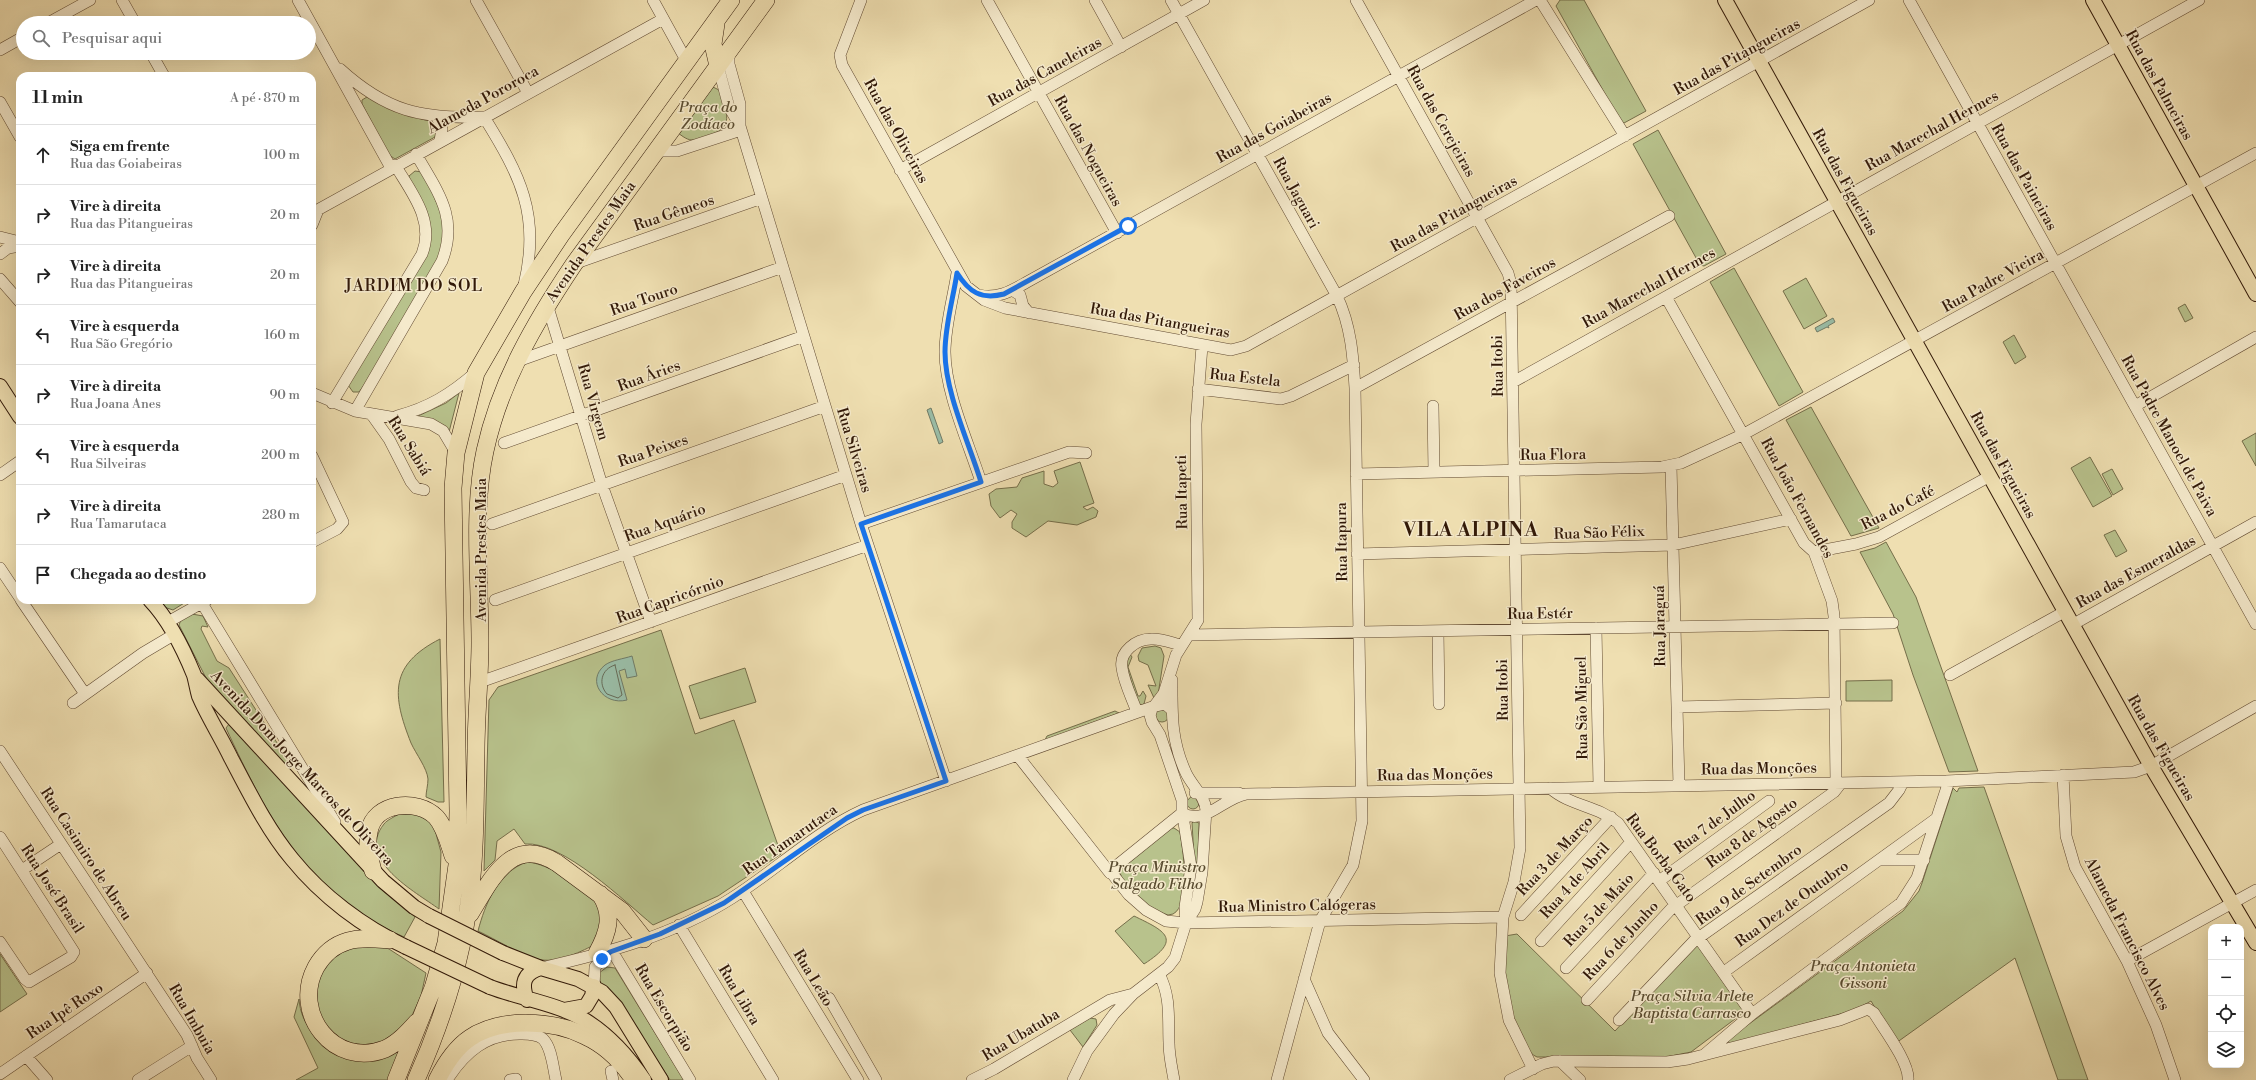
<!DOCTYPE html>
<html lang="pt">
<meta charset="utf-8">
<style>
body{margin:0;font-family:"Libre Bodoni",serif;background:#f2f2f2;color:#222}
.controls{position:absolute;right:12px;bottom:12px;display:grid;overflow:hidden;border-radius:8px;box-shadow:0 4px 16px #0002}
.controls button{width:36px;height:36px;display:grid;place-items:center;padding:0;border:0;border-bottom:1px solid #e0e0e0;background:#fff;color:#222;font:20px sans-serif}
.stop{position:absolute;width:12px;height:12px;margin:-9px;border:3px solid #1a73e8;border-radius:50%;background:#fff}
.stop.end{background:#1a73e8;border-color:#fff;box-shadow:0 1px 4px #0008}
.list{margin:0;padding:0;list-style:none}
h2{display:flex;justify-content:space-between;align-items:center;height:52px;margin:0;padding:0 16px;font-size:17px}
h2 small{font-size:13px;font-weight:400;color:#767676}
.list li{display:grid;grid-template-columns:26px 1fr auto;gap:12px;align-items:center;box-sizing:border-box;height:60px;padding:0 16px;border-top:1px solid #e0e0e0}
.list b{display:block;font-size:15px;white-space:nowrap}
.list p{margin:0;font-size:13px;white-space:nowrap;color:#767676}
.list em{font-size:13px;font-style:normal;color:#767676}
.icon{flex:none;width:22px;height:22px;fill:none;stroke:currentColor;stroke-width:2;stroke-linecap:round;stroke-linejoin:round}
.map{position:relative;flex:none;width:2256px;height:1080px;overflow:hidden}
.search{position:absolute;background:#fff;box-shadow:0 4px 16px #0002;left:16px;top:16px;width:300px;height:44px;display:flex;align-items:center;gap:10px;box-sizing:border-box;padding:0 14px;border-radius:22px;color:#767676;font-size:15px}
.panel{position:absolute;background:#fff;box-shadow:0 4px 16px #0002;left:16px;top:72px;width:300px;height:532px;border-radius:12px}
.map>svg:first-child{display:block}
.green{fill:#b8c28c;stroke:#756e4a}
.water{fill:#9abda7;stroke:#707b67}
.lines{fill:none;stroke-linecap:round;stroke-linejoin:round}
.shore{stroke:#666b58;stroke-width:1}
.minor-casing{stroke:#614a32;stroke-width:12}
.major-casing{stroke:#321908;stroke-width:16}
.highway-casing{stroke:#321908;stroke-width:18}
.minor{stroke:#f5eacc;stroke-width:11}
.major{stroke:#efdfb1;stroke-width:14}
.highway{stroke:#efdfb1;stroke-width:17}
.major-bridge-casing{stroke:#321908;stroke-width:16;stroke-linecap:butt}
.major-bridge{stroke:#efdfb1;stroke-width:14}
.route{stroke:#1a73e8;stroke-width:5}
.labels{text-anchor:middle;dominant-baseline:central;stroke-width:3;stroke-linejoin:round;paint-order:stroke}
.street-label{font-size:15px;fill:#321908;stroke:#f5eacc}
.park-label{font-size:15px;font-style:italic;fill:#5a4c30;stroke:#f5eacc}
.neighbourhood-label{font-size:16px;letter-spacing:1px;fill:#321908;stroke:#f5eacc}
.district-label{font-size:19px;font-weight:bold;letter-spacing:1px;fill:#321908;stroke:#f5eacc}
</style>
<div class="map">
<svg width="2256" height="1080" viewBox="0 0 2256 1080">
<rect width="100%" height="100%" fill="#efdfb1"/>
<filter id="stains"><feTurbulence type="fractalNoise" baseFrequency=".005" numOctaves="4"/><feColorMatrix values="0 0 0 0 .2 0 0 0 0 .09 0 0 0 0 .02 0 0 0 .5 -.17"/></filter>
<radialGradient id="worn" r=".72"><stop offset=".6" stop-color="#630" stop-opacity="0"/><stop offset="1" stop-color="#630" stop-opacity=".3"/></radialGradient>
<path class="green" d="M1560,0H1584L1646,111L1624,123L1620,121L1556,6Z
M713,87L719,90C722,99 729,112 726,123C723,132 701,140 692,140C686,140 680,134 675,131Z
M367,97L400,113L433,122L437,127L435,137L395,159L389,155L362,104V100Z
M1658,130L1726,254L1704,266L1700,265L1633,144Z
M415,171L422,172L425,176L443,217V250L365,384L359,392H353L348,385L430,244L409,179V176Z
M1734,268L1803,392L1779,406L1710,282Z
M1806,278L1827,316L1804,329L1783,291Z
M2185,304L2193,318L2185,322L2178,308Z
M2014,335L2026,357L2015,364L2003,342Z
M459,393L449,432L438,422L416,417L446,403Z
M1811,407L1879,528L1851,536L1786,420Z
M2256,433V466L2242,441Z
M2090,457L2112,496L2093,507L2071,468Z
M1080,462L1094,503L1083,507L1087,510L1093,507L1098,511L1096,517L1077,525L1048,521L1026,537L1012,528V522L1017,514L1011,510L1000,518L991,506L989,494L996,489L1017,487L1022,478L1044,471V484L1053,487L1058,483L1054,471Z
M2112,469L2123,489L2113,495L2102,474Z
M2115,530L2127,551L2116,557L2104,535Z
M1886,542L1916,597L1978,771L1949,772L1913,675L1893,614L1860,552L1875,548Z
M158,600H189L173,610L164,607Z
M192,614L203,616L208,627L202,626L201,629L217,661L229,668L290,763L288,768L206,678L179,625L181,620Z
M661,630L695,734L734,720L781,854L718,896L653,925C625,902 563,841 525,844L514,829L497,841L495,860L484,871L489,700L498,687Z
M440,639L444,802H438L426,797C426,792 428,785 428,779C427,768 416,754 411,743C392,695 389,665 440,639Z
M1155,646L1161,648L1164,656L1158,695L1154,698L1148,685L1156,686L1148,665L1139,661L1138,656L1142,648Z
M1130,654L1132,657L1128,667L1138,696H1140L1143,691L1146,696L1144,704L1139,706L1125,662Z
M745,668L756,702L700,719L689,686Z
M1892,680V701H1846V681Z
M1155 715a7 7 0 1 1 14 0a7 7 0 1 1-14 0Z
M1115,711L1119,713L1045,740L1047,736Z
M229,724L391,896L415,917L404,937C307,894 268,819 226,728Z
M1984,787L2088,1080H2058L2015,958L1896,1043L1871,1001L1855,1010L1730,1044L1728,1041L1734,1035L1903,911L1919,891L1922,883L1953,788L1957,792L1959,788Z
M1187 803a6 6 0 1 1 12 0a6 6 0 1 1-12 0Z
M399,814H417L433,823L441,852L439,909C416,892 355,860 384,824C387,820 394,817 399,814Z
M1194,821L1199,823L1198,864L1191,908H1189L1194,857L1192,823Z
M1171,828H1174L1180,832C1183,849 1191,905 1173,914L1168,915C1149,909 1127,892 1120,873V870Z
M527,862C550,864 576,884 593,899C597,903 600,910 603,915L594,945C578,953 556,964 537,959C517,953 497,940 478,931C485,904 498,872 527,862Z
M1134,916C1165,931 1183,939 1144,964L1115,931Z
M1517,934L1615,1031L1696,943L1742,1009L1743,1013L1691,1052L1666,1057H1537C1519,1050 1507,1000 1505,982C1503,967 1505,951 1505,936Z
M373,943L389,949L426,973L421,996L409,1022L383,1042L367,1045L350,1043L335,1036L324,1024L316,1009L318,975L340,950Z
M0,954L27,994L0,1012Z
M607,967L615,968L684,1080H670L618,1000L600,982L599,973Z
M299,999C301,1026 318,1041 341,1054L406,1039L388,1080H296L318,1068L294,1017Z
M1090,1018L1096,1019L1097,1025L1083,1047L1070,1030Z"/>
<path class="water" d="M1833,318L1835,322L1828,326L1829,328L1827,327L1817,332L1815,328Z
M931,408L943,442L939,444L927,410Z
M632,656L637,676L627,678L625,669L619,671L627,700C604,706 585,681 605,665C612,660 623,659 632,656Z"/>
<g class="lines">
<path class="shore" d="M615,665L622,695L618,698L607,694C598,684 601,669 615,665Z"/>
<defs>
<path id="minor" d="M122,0L135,23
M298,0L391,168
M476,0L528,93
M653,0L686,60
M861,0L840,55L842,65L966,286L984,300L1005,308L1231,350L1246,346L1869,0
M987,0L1117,233
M1095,0L1121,47
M1171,0L1337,296C1351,326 1353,355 1355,388L1362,821L1353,865L1320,921L1277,1080
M1356,0L1508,273L1511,284L1520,848L1514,882L1503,917L1500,973L1509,1020L1533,1069
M1540,0L1625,136
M1909,0L2256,624
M48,23L90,0
M0,50L23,37
M729,50V64L740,104V125
M151,53L164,76
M718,66L729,107L740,126L861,524L946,781
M340,69C386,111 421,119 482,117
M0,102L20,137
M437,117L442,129L440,141
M484,117C520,175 541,215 524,285
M655,151H677L741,130
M900,170L1204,0
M312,213L663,19
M312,225L318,210
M0,237L20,242
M0,254L8,248L20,246
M576,263L762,198
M957,273C953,299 945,326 945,352C945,392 969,444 981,482
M0,279L20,302
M1012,290L1020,295L1023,306L1029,313
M979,295C998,299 1011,291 1027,282L1536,0
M1666,297L1804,543L1814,552L1832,601L1834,616L1836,783
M547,304L602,485L651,622
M515,362L783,267
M1513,382L2199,0
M1355,388L1669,216
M1198,389L1281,399L1291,396L1354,365
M312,393L355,411L431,424L443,431L456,453
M332,403L422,254C435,221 412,193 395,165
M1433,406L1434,472
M2135,406L2256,337
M355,411L442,261C459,217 437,191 416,154
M372,415L389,439L411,482L416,488L424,490
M397,416C428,408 451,394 475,373
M504,443L804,336
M312,456L343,522L337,529L312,542
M1671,466L1679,786
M1356,474L1662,467L1681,463L1744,434L2256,153
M0,475L20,461
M492,524L825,406
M861,524L1069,452L1086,453
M1814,552L1856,544L1879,537L1990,476
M1357,554L1673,545L1791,519
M0,568L20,598
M21,600L85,694
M200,600L335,822
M495,600L846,475
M168,622L207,600
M2072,625L2256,522
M1596,628L1599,787
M1438,631L1439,704
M1189,635L1893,623
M1950,675L2064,612
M480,682L868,545
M73,703L143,653L175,634
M1677,707L1836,703
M1137,712C1132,698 1124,683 1122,668C1119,652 1136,639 1151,639C1161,638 1172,643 1181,645
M0,751L187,1035L197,1058L211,1080
M1018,756L1110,873
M2063,775L2066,836L2075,867L2127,961L2156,1025L2175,1080
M1550,788C1570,806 1598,806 1618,823L1752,1014
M1195,793H1239
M1182,813C1205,826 1223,798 1246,794L1946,781L2134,772L2151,766L2256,706
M1182,813L1110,871L1129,895L1146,910L1166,921L1186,923L1503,917
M0,837L74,952L71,957L29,982L25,979L0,942
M1879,860H1924
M22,870L61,844
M1659,881L1769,801
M743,891L858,1080
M1521,915L1611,817
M1186,923L1185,907L1191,867L1182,810V800L1160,735L1152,722L1150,715L1152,709L1164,693L1176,655L1198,620L1196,424L1202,346
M679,925L773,1080
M1541,941L1631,842
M612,951L690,1080
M2127,961L2256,890
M541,968C607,953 674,935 732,898C776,870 815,832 863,810L1155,706L1165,704L1172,710
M1566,968L1654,873
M1724,972L1937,818
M1159,974C1171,996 1168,1019 1169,1043C1169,1056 1172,1068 1174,1080
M1304,979L1328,1033L1364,1080
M594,986L595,967L610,952
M829,998L876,1080
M1587,1000L1671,909L1834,792L1841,783
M1619,1020L1694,941L1889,803L1899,790L1903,782
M1705,1054L1752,1014L1901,903L1917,878L1949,781
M26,1056L47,1080
M1560,1061L1580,1080
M611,1071L613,1080
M0,1074L147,973
M138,1080L192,1046
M447,1080C465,1052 487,1033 522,1034C529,1034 537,1034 543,1039C552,1048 553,1068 556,1080
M510,1080L516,1079
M972,1080L994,1069L1110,1000L1133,994
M1073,1080L1087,1051L1114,1014L1133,994L1168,967L1175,958L1186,923L1195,909L1197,902L1202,872L1206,810C1205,796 1192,786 1186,773C1171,740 1172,715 1172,680
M1510,1080L1542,1064L1554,1061L1667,1062L1688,1059L1840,1020L1868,1009L1874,1013C1883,1028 1910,1063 1908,1080"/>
<path id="major" d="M1725,0L2151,766L2256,943
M2093,0L2256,294
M0,386L20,417
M150,600C170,621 183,648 194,675C196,682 197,689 199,696C208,717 221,737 231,758C249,792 267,829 292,859C322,896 363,927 406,947
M197,679L383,881L414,907L429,916
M503,953L541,968L578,979L602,992L616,1007L661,1080
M490,987C519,998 557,1004 583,1019C608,1034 628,1056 644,1080
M527,1000C521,984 523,973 541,968
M564,1010L586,1006L592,996L594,986"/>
<path id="highway" d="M716,24L713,44L718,66
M373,871C370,859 366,845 369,832C374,802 417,798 436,817C445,827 449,844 453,856
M470,914C491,880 511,834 557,863L622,911L644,939
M390,940C376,939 362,937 348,941C334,945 323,955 316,967C291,1013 334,1069 385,1049C398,1043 408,1032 417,1022
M597,953C608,933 614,915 600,894
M396,1080L433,988L446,943L457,865L458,811L453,488L456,453L476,373L523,292L561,235L731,0
M416,1080C445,1015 466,947 472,876C476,835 475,794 476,752C476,715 480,679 480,642C480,580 472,511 485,451C500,382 535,322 574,264L766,0
M437,1080C445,1064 455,1048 470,1038C501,1017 553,1020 585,1036C605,1045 622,1062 634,1080"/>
</defs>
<use href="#minor" class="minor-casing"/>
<use href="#major" class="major-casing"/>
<use href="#highway" class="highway-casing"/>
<use href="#minor" class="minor"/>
<use href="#major" class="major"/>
<use href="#highway" class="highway"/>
<defs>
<path id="major-bridge" d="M429,916L503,953
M406,947L490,987"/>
</defs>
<use href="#major-bridge" class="major-bridge-casing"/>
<use href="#major-bridge" class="major-bridge"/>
</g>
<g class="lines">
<path class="route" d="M602,959L610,952L660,934L724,903L847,818L863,810L946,781L861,524L981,482C969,443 945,392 945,352C945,326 953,299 957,273C969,292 981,300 1004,294L1128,226"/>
</g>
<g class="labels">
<g class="street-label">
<text transform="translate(1737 57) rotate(-29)">Rua das Pitangueiras</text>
<text transform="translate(1045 72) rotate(-29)">Rua das Caneleiras</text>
<text transform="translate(2159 85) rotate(61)">Rua das Palmeiras</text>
<text transform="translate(483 100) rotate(-29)">Alameda Pororoca</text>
<text transform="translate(1441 121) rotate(61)">Rua das Cerejeiras</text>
<text transform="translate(1274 128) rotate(-29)">Rua das Goiabeiras</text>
<text transform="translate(896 131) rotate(61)">Rua das Oliveiras</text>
<text transform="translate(1932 131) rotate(-29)">Rua Marechal Hermes</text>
<text transform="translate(1088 151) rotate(61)">Rua das Nogueiras</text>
<text transform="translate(2024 177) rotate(61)">Rua das Paineiras</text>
<text transform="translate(1845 182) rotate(61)">Rua das Figueiras</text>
<text transform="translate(1296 193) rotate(61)">Rua Jaguari</text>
<text transform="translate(674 213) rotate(-19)">Rua Gêmeos</text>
<text transform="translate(1454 214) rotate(-29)">Rua das Pitangueiras</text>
<text transform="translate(591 242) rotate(-55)">Avenida Prestes Maia</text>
<text transform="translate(1993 281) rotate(-29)">Rua Padre Vieira</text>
<text transform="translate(1649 288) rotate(-29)">Rua Marechal Hermes</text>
<text transform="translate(1505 289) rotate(-29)">Rua dos Faveiros</text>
<text transform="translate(644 300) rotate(-19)">Rua Touro</text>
<text transform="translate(1160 321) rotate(10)">Rua das Pitangueiras</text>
<text transform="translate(1498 366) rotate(-91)">Rua Itobi</text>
<text transform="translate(649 376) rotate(-20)">Rua Áries</text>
<text transform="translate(1245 378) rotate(6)">Rua Estela</text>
<text transform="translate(593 402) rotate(74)">Rua Virgem</text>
<text transform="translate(2169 436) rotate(61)">Rua Padre Manoel de Paiva</text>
<text transform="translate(409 446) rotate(58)">Rua Sabiá</text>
<text transform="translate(854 450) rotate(73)">Rua Silveiras</text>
<text transform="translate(653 451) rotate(-19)">Rua Peixes</text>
<text transform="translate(1553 455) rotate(-1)">Rua Flora</text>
<text transform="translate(2003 465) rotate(61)">Rua das Figueiras</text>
<text transform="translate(1182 492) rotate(-91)">Rua Itapeti</text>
<text transform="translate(1797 498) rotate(61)">Rua João Fernandes</text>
<text transform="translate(1898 508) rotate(-27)">Rua do Café</text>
<text transform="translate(665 523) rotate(-20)">Rua Aquário</text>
<text transform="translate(1599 533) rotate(-2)">Rua São Félix</text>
<text transform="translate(1342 542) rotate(-91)">Rua Itapura</text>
<text transform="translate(481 550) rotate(-90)">Avenida Prestes Maia</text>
<text transform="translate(2136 572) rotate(-29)">Rua das Esmeraldas</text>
<text transform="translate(670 600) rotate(-20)">Rua Capricórnio</text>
<text transform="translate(1540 614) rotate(-1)">Rua Estér</text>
<text transform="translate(1660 626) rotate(-91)">Rua Jaraguá</text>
<text transform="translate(1503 690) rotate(-91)">Rua Itobi</text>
<text transform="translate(1582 708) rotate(-91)">Rua São Miguel</text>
<text transform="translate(2161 748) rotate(60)">Rua das Figueiras</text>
<text transform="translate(302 768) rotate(47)">Avenida Dom Jorge Marcos de Oliveira</text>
<text transform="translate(1759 769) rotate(-1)">Rua das Monções</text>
<text transform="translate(1435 775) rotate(-1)">Rua das Monções</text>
<text transform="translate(1715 822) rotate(-36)">Rua 7 de Julho</text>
<text transform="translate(1752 833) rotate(-36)">Rua 8 de Agosto</text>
<text transform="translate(790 840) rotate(-35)">Rua Tamarutaca</text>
<text transform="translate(86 854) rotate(57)">Rua Casimiro de Abreu</text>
<text transform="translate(1555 856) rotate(-47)">Rua 3 de Março</text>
<text transform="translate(1661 858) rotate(53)">Rua Borba Gato</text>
<text transform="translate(1575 881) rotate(-48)">Rua 4 de Abril</text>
<text transform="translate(1749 885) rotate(-36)">Rua 9 de Setembro</text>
<text transform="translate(52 889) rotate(57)">Rua José Brasil</text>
<text transform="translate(1792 904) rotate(-36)">Rua Dez de Outubro</text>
<text transform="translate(1297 906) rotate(-1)">Rua Ministro Calógeras</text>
<text transform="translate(1599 910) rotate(-47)">Rua 5 de Maio</text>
<text transform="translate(2127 934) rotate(63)">Alameda Francisco Alves</text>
<text transform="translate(1621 941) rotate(-47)">Rua 6 de Junho</text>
<text transform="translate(813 978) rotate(59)">Rua Leão</text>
<text transform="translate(739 995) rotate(59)">Rua Libra</text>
<text transform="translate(664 1008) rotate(59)">Rua Escorpião</text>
<text transform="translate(65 1011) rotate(-34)">Rua Ipê Roxo</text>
<text transform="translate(192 1019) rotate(60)">Rua Imbuia</text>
<text transform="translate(1021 1035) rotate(-31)">Rua Ubatuba</text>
</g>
<g class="park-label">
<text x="708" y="107">Praça do<tspan x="708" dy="17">Zodíaco</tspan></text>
<text x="1157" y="867">Praça Ministro<tspan x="1157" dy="17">Salgado Filho</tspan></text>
<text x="1863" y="966">Praça Antonieta<tspan x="1863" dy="17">Gissoni</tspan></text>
<text x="1692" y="996">Praça Silvia Arlete<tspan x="1692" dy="17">Baptista Carrasco</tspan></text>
</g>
<g class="neighbourhood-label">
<text x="414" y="286">JARDIM DO SOL</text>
</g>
<g class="district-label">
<text x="1471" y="530">VILA ALPINA</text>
</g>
</g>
<rect width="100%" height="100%" filter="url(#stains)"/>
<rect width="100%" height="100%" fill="url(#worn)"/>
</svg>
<div class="controls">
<button>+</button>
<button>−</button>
<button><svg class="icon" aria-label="locate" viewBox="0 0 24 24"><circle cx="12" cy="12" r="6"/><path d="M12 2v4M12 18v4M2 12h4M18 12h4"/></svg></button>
<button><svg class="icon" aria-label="layers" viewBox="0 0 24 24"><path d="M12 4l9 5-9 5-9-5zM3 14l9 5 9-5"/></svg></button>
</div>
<div class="stop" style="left:1128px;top:226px"></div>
<div class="stop end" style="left:602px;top:959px"></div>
<div class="search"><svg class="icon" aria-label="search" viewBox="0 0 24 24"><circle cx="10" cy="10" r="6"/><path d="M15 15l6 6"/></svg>Pesquisar aqui</div>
<section class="panel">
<h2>11 min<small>A pé · 870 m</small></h2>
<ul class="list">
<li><svg class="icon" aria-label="ahead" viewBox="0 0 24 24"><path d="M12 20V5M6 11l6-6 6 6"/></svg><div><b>Siga em frente</b><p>Rua das Goiabeiras</p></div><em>100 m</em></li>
<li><svg class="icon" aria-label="right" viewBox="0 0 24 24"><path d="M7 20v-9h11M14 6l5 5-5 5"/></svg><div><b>Vire à direita</b><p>Rua das Pitangueiras</p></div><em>20 m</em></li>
<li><svg class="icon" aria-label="right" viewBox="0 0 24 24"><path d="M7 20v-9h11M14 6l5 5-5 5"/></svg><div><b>Vire à direita</b><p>Rua das Pitangueiras</p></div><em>20 m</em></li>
<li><svg class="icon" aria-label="left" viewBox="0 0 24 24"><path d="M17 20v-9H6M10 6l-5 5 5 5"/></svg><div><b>Vire à esquerda</b><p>Rua São Gregório</p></div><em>160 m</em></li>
<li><svg class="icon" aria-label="right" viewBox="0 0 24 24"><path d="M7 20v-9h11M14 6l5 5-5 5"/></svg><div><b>Vire à direita</b><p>Rua Joana Anes</p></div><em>90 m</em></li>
<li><svg class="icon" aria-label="left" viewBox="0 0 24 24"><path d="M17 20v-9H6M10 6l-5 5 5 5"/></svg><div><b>Vire à esquerda</b><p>Rua Silveiras</p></div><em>200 m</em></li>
<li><svg class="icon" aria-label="right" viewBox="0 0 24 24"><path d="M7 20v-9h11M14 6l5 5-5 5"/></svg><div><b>Vire à direita</b><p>Rua Tamarutaca</p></div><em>280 m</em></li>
<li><svg class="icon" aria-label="arrive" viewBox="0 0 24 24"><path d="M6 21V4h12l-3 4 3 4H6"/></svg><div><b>Chegada ao destino</b></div></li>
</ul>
</section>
</div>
